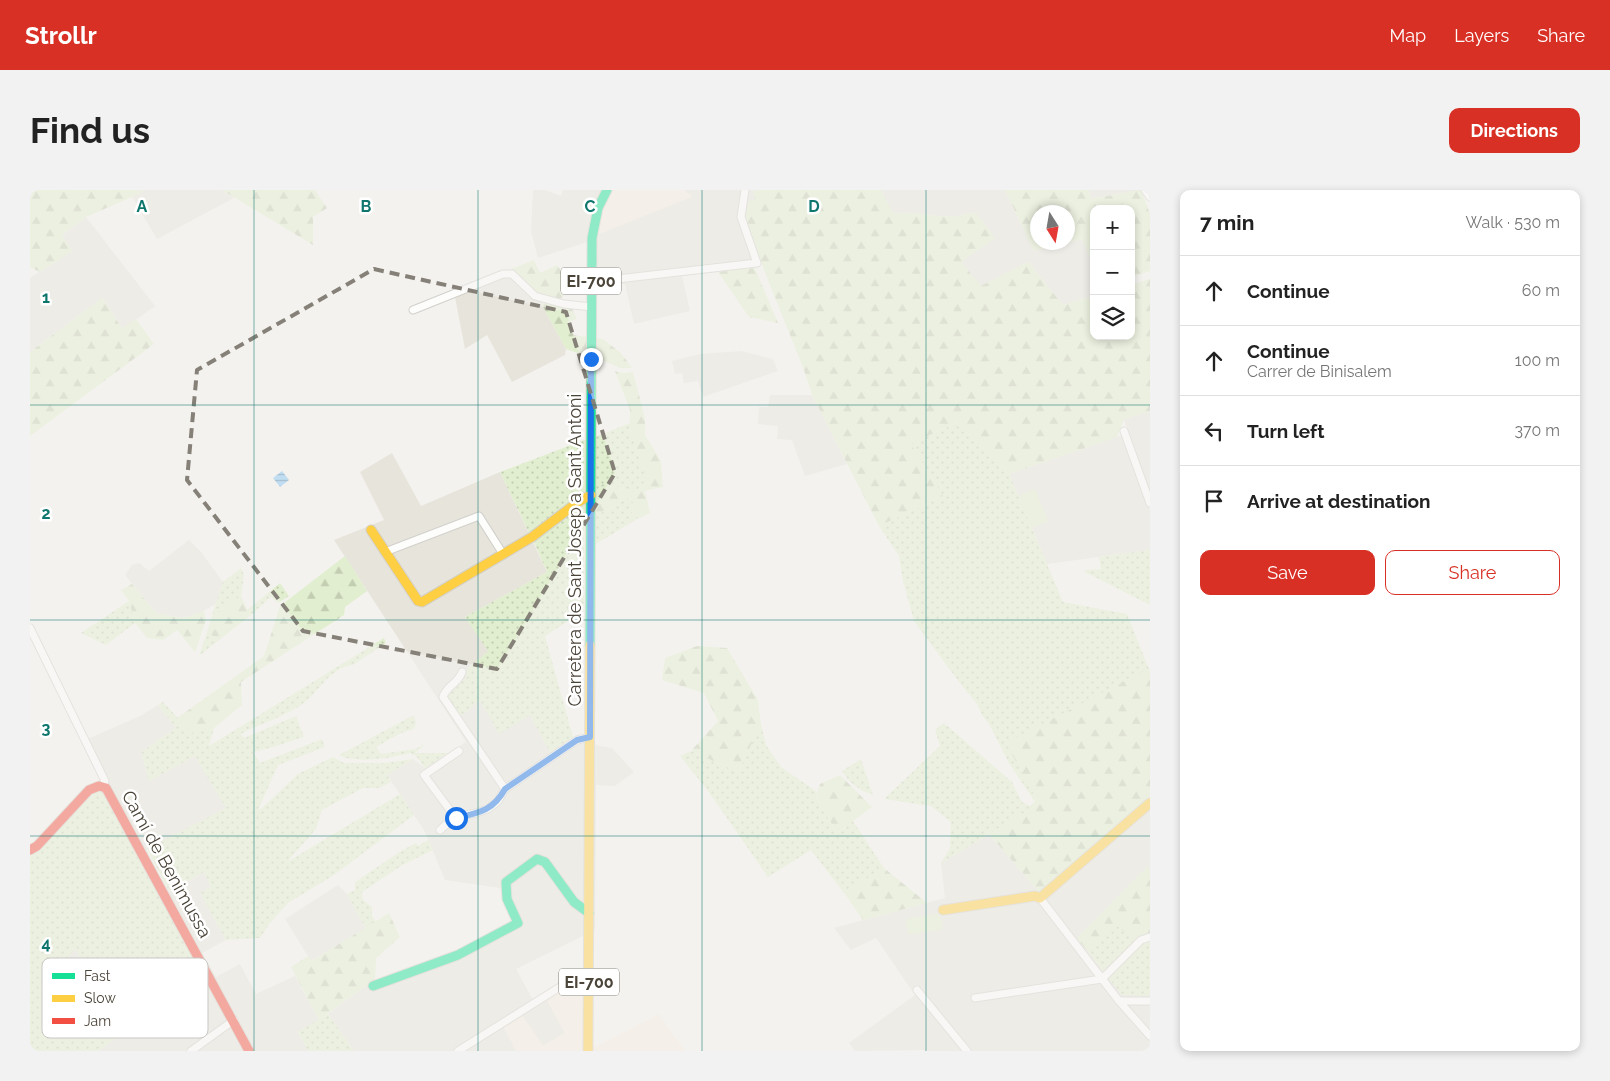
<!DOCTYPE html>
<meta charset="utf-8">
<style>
body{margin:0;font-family:Raleway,sans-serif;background:#f2f2f2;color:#222}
.controls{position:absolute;right:15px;top:15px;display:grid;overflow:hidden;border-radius:10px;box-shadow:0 2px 8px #0003}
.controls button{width:45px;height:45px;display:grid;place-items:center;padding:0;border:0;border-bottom:1px solid #e0e0e0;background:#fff;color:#222;font:25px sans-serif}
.compass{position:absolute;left:1000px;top:15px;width:45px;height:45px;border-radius:50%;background:#fff;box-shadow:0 2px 8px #0003;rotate:169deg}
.stop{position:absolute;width:15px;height:15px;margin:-11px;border:4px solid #1a73e8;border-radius:50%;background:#fff}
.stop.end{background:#1a73e8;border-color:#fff;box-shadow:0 1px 5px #0008}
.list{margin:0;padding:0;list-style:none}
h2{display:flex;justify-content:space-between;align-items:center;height:65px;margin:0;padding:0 20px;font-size:21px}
h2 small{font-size:16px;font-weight:400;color:#767676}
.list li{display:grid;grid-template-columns:32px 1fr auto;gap:15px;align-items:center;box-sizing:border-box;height:70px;padding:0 20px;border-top:1px solid #e0e0e0}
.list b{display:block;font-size:19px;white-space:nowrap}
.list p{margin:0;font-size:16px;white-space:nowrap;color:#767676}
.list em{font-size:16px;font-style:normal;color:#767676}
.actions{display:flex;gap:10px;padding:15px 20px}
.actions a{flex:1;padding:11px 0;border:1px solid #d93025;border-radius:10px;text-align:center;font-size:18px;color:#d93025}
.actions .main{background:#d93025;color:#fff}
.icon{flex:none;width:28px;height:28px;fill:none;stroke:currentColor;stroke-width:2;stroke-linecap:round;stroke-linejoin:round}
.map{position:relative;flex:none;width:1120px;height:861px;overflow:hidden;border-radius:10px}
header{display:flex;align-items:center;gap:30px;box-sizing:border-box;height:70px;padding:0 25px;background:#d93025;color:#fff}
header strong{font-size:24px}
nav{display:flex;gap:28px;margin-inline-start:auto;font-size:18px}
.intro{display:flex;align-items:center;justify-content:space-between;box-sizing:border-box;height:120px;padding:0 30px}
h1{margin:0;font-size:35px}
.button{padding:12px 22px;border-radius:10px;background:#d93025;color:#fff;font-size:18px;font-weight:700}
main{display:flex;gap:30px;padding:0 30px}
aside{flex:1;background:#fff;border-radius:10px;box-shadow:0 2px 8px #0003}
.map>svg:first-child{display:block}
.residential{fill:#e7e4dc}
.commercial{fill:#f3ebdf}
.grass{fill:url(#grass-dots);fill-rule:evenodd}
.forest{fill:url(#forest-firs);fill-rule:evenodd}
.park{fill:#e1eecf}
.water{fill:url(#water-rules)}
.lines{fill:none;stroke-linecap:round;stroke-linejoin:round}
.street-casing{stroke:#d2d0cb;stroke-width:9}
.fast-casing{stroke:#d3cfc5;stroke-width:11}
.slow-casing{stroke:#d3cfc5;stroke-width:11}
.jam-casing{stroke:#d3cfc5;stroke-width:11}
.street{stroke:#fdfdfc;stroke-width:7}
.fast{stroke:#16e098;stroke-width:9}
.slow{stroke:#ffcf43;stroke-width:9}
.jam{stroke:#f24e42;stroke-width:9}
.route{stroke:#1a73e8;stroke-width:6}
.marked{fill:none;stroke:#868178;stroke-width:4;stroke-dasharray:10 6;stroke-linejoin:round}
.grid{fill:none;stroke:#0f766e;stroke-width:1;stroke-opacity:0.55}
.labels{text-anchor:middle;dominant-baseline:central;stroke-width:5;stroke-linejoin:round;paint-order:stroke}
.shield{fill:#fff;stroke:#817c74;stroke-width:1}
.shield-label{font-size:16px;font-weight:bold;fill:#4b4439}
.street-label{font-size:18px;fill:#4b4439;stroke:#fff}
.key{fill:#fff;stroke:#c9c7c4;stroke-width:1}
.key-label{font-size:14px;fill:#4b4439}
.grid-label{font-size:16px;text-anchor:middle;font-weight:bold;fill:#0f766e;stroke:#fff;stroke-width:5;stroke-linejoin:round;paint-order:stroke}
</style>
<header>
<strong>Strollr</strong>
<nav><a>Map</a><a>Layers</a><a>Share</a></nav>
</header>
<div class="intro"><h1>Find us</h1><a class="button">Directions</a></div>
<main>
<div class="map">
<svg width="1120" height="861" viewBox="0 0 1120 861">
<defs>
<pattern id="grass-dots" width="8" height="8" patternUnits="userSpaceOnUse" patternTransform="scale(1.25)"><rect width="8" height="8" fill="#e1eecf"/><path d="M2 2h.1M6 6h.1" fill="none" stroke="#c3cdb2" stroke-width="1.8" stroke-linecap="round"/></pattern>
<pattern id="forest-firs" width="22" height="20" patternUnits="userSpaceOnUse" patternTransform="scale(1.25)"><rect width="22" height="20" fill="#e1eecf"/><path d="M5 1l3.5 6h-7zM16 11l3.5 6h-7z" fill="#c3cdb2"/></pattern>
<pattern id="water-rules" width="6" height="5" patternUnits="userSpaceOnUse" patternTransform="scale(1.25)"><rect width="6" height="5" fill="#c0ddf1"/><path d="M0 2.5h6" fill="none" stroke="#a6bfcf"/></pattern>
</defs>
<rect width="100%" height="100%" fill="#f4f2ee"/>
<path class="residential" d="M115,0H192L204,8L127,49L102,7Z
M503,0H515L531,6L533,0H581L662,7L654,0H723L726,10L714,30L731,73L724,76L688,82L652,86L660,121L604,134L595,94L557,98V52L508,68L501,41Z
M851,0H975L1004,61L1053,49L1064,78V106L1033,115L998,72L951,97L931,72L945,22L923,27L861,22Z
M1059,0H1112L1061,9Z
M56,27L125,116L93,139L72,108L0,162V88L42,61L31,46Z
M481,79L509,107L511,113L536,159L535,165L482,192L457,145L435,159L424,102Z
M711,161L743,169L748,181L673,207L668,191L654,193L652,183L645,184L642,171L670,164Z
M740,205H782L817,274L775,286L762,250L747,249L748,236L728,234L729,217H738Z
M1120,221V360L1017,374L979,284L1098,243L1094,229Z
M362,263L391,316L470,282L517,382L435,427L459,461L435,481L437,487L416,504L450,510L500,524L520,562L543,547L565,555L582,558L604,582L585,596L566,595L565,740L486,779L504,812L517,810L535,843L513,856L474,837L486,861H324L298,824L334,797L425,764L482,734L470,698L415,690L394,640L357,585L383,569L395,578L436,552L304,350L354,330L330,282Z
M159,350L171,362L193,392L187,413L172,422L153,428L126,423L95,385L102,375L109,373L119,381Z
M128,515L146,538L111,562L119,591L165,566L197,618L106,665L72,602L69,584L53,551L110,526Z
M1120,606V861H898L897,860L825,861L819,853L885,805L846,748L821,760L804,738L915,708L911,673L959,644L1010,703Z
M174,682L181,697L170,703L196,750L172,763L186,787L210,774L226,804L265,786L289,830L268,842L278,861H68L171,784L129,707Z
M308,695L317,704L336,739L281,771L255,729Z
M45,758L60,783L30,812L18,791Z"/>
<path class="commercial" d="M581,0H654L662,7L567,45L570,21Z
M555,786L554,858H563L629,824L655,861H486L474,837L492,825L513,856L535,843L517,810Z"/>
<path class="grass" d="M928,232L979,284L1033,412L1097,424L1119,479L977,553L1009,614L911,673L920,658L921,632L901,616L854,609L910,556L905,540L914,533L982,592L992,612L1000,616L1005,612L979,573L959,534L952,525L947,514L929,492L884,431L873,391L869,366L849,336L913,306L880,254Z
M600,233V240L617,289L606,303L574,293L566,301L565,247Z
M557,249V301L500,345L470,282Z
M592,307L603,309L602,324L609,328L566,354V325L589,314Z
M555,312L554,421L515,446L543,547L520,562L500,525L469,544L450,510L430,527L416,504L437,487L435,481L458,461L435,427L517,382L503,350Z
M1120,360V415L1055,382V380L1071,379L1069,367Z
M211,378L214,385L211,406L182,425L193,392Z
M250,393L259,406L248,413L241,407L220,426L217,420Z
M99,411L105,433L76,455L51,443Z
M177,442L189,450L169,466Z
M354,448L356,453L323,475C300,476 287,506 268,517C251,528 229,534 211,544L214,548L266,526L274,547L244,557L223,562L230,573L292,549L295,557L248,575L228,620L232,618L268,584L303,567L314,573H355L383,569L357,585L361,592L349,598H333L292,620L286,639L257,672L370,604L384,625L304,685L258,713L240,733L230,748L196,750L170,703L181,697L174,682L139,701L117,659L196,618L165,566L119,591L111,562L146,538L128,515L133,512L161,542L184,538L179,556Z
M384,525L386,533L384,539L371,543L346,557L351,564L385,559L396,554L385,563H419L395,578L386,566L380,563C364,568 322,574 309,565Z
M731,534L736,555L751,577L787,602L786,607L807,643L823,631L854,678L814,703L781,660L738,687L678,601L650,566L661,561L708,582Z
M831,569L843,605C830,601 819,593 812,581Z
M69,601L72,602L172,784L68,861H0V666L3,665L64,603ZM45,759L60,783L30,812L18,791Z
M398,650L403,660L371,676L332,702L333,710L342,717V726L346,732L336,739L317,704L325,700V692L371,661L386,653L388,656Z
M1088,736L1105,751L1073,781L1059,763Z
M1120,750V806L1092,805L1078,787L1113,753Z
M298,824L324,861H278L268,842Z"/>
<path class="forest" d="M0,0H115L102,7L56,27L32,45L42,61L10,82L0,77Z
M192,0H285L297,18L283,27V55Z
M723,0H851L862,22L923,27L945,22L965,48L931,72L951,96L998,72L1033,115L1064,106V146H1101V95L1120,89V221L1094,229L1087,247L979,284L927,232L881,254L913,306L849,336L782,205L774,180L714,30L719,11L725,10Z
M975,0H1059L1061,9L1111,0L1120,24V81L1101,87V19H1064V78L1052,49L1004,61ZM1008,22H1038V52H1008Z
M504,70L510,83L527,75L543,97L528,111L509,107L481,79Z
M724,76L748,133L719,127L688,82Z
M72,108L92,138L106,129L124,154L0,246V162Z
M511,113L542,118L547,129L537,132L544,145L557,147V165H553L536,159Z
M565,148L573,149L591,163L602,178H590L568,168L565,165Z
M585,181L593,183L603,182L615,228V245L631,271L633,297L615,301L620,323L609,328L602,324L603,309L592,307L589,314L566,325V301L574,293L606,303L617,289L600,240V220Z
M315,366L337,401L315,417L314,425L211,492L212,515L184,538L161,543L147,528L234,466L250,416Z
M102,394L126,423L153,428L174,421L176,430L165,462L147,440L133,450L117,448L105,433L99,411L91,400Z
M211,406L220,426L189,450L177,442L182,425Z
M667,456L697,458L728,510L731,534L708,582L661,561L688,531L674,503L632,490L635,468Z
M1120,478V606L1010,703L959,644L1009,614L976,553Z
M810,585L842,617L807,643L786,606L790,594Z
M1118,676L1120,678V743L1105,751L1088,736L1059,763L1047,748Z
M854,678L897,713L833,730L814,703Z
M359,723L370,747L346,768L345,793L334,797L289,830L261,777L278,766L282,771Z"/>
<path class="park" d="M1005,299L1018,331L1002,338L989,305Z
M910,724L913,739L879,744L876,729Z"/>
<path class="water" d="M252,281L259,290L250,297L243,288Z"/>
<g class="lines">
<defs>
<path id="street" d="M1115,0L1120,7
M561,92L727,73L711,27L715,0
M383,120L473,84H482L505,106L534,114L562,117
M1094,241L1120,313
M355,362L449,326L473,364
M0,438L75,591L73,596
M475,599L547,550L560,547
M425,627L394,585L429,561
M410,640L425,627L446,623L458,619L468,611L475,599L413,507C416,496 429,493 432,482
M1010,708L1089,811L1120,846
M887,800L937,861
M945,808L1072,789L1111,750L1120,747
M1089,811H1120
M161,861L204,830
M428,861L549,785L559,781"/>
<path id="fast" d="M560,455L562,48L568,18L577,0
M343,796L428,765L488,733L477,709L476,692L507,669L515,672L544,712L559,723"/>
<path id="slow" d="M341,340L388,411L392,412L502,347L548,312L561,305
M913,720L1005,706L1010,708L1120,613
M558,861L560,455"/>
<path id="jam" d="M0,660L7,656L59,600L69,596L76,598L219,861"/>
</defs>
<use href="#street" class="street-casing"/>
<use href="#fast" class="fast-casing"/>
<use href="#slow" class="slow-casing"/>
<use href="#jam" class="jam-casing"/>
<use href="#street" class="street"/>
<use href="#fast" class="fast"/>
<use href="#slow" class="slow"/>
<use href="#jam" class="jam"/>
</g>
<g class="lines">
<path class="route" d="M426,628C448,623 463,621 475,599L547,550L560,547L561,169"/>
</g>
<path d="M0 0H1120V861H0ZM344,79L536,122L585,283L467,479L273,441L157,290L167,180Z" fill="#f4f2ee" fill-opacity=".55" fill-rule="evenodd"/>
<path class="marked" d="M344,79L536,122L585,283L467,479L273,441L157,290L167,180Z"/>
<path class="grid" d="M224,0V861M448,0V861M672,0V861M896,0V861M0,215H1120M0,430H1120M0,646H1120"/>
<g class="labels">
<g class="shield">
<rect x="531" y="77.5" width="60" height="27" rx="4"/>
<rect x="529" y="778.5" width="60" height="27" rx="4"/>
</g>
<g class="shield-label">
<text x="561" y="91">EI-700</text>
<text x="559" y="792">EI-700</text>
</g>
<g class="street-label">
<text transform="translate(544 360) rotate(-90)">Carretera de Sant Josep a Sant Antoni</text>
<text transform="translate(137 674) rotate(61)">Camí de Benimussa</text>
</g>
</g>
<rect x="12" y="768" width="166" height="80" rx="8" class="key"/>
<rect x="22" y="783" width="23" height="6" fill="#16e098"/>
<rect x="22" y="805" width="23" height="7" fill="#ffcf43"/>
<rect x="22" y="828" width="23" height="6" fill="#f24e42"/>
<g class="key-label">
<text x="54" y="791">Fast</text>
<text x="54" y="813">Slow</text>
<text x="54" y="836">Jam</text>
</g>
<g class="grid-label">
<text x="112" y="22">A</text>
<text x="336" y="22">B</text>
<text x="560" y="22">C</text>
<text x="784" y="22">D</text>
<text x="16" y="113">1</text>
<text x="16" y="329">2</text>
<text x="16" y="544">3</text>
<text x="16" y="759">4</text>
</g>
</svg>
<div class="controls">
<button>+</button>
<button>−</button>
<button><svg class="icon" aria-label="layers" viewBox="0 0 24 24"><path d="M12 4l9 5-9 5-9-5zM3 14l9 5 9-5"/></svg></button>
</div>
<svg class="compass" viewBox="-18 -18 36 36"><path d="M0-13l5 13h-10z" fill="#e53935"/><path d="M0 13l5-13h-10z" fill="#767676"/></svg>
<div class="stop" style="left:426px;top:628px"></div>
<div class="stop end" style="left:561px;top:169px"></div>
</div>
<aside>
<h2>7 min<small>Walk · 530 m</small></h2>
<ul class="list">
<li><svg class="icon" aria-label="ahead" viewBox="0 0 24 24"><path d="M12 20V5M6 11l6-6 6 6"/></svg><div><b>Continue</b></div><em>60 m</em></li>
<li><svg class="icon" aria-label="ahead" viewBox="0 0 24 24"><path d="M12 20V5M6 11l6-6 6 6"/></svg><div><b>Continue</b><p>Carrer de Binisalem</p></div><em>100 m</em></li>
<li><svg class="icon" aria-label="left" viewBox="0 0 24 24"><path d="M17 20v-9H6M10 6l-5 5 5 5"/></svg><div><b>Turn left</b></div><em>370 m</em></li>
<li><svg class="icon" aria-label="arrive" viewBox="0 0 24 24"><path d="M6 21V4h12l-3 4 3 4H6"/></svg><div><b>Arrive at destination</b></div></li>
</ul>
<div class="actions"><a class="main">Save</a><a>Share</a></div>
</aside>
</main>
